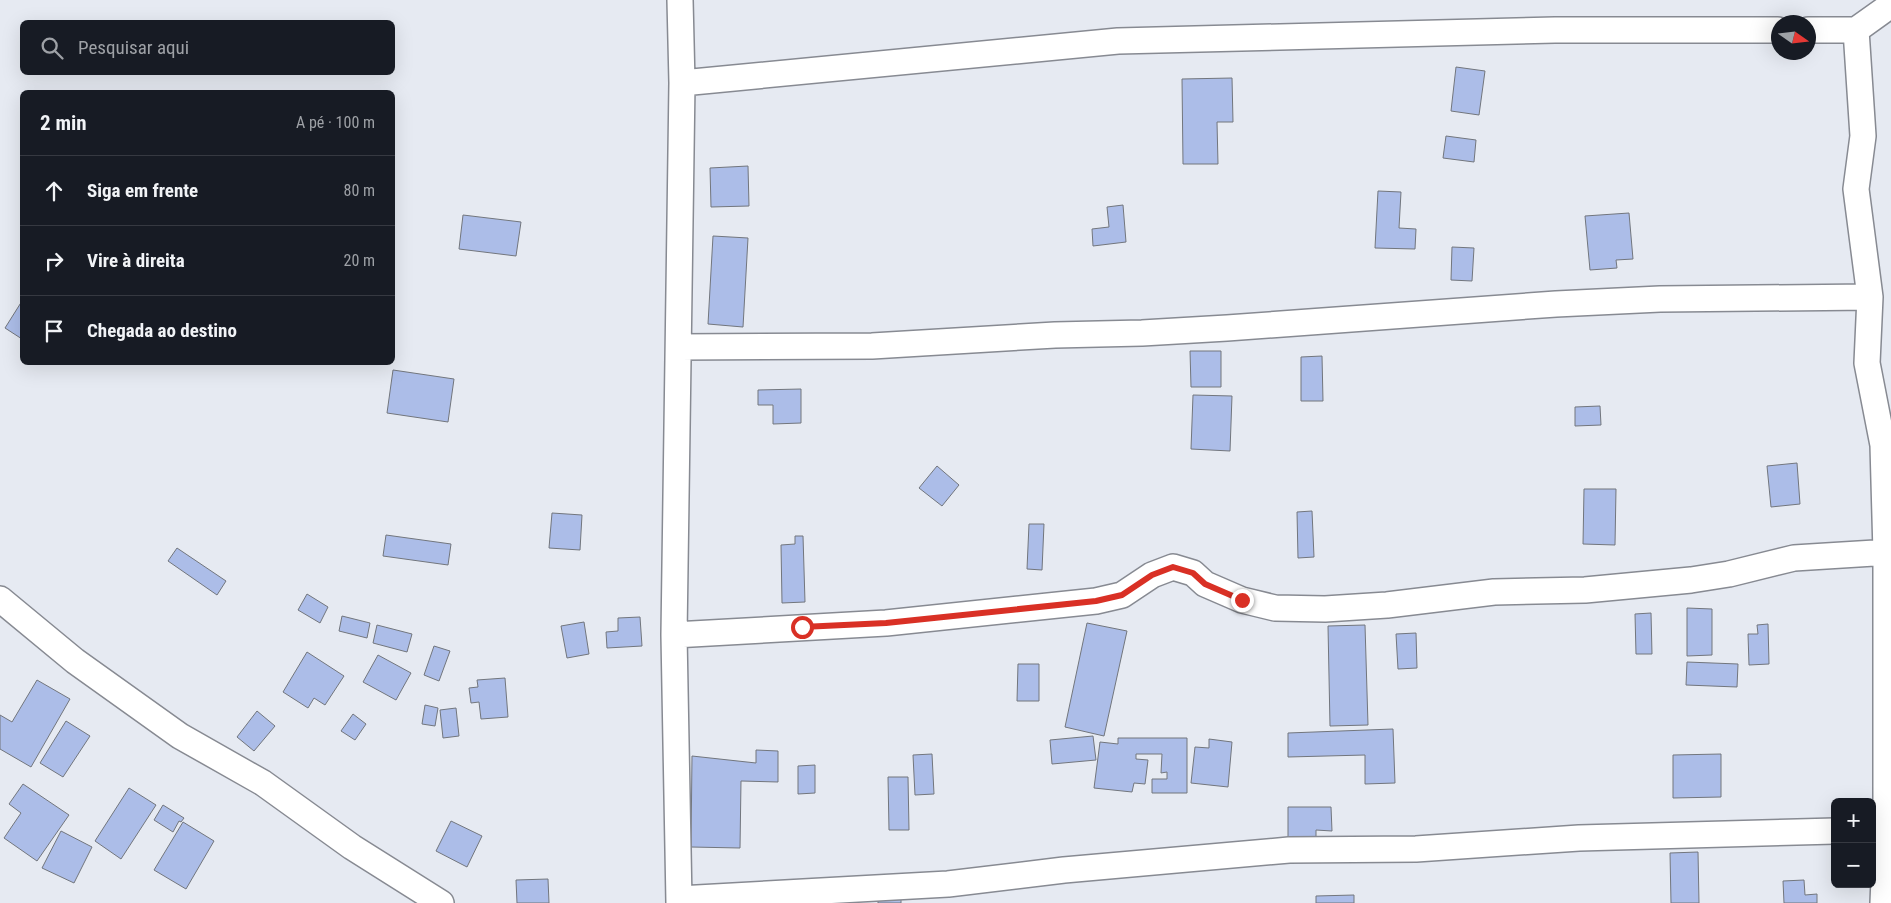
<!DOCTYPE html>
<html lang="pt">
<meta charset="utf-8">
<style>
body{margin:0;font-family:"Roboto Condensed",sans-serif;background:#242831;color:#f1f3f6}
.controls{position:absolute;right:15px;bottom:15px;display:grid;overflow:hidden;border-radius:8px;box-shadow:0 5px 20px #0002}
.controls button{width:45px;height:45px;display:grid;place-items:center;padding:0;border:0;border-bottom:1px solid #363941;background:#171b24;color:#f1f3f6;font:25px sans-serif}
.compass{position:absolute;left:1771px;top:15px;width:45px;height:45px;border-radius:50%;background:#171b24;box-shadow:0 5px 20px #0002;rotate:104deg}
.stop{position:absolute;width:15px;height:15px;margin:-11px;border:4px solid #d93025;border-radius:50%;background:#fff}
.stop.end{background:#d93025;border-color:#fff;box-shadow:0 1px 5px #0008}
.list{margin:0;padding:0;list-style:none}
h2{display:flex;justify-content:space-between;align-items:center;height:65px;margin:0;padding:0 20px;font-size:21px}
h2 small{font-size:16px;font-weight:400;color:#9ea1a6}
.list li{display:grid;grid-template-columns:32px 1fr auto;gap:15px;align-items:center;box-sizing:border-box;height:70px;padding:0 20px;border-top:1px solid #363941}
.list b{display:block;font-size:19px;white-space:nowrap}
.list em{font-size:16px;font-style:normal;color:#9ea1a6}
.icon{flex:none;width:28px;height:28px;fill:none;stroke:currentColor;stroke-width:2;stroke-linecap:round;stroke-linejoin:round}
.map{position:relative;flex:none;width:1891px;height:903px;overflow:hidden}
.search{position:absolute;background:#171b24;box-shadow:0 5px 20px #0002;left:20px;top:20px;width:375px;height:55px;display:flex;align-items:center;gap:12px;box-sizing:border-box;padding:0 18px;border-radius:8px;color:#9ea1a6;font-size:19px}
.panel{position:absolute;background:#171b24;box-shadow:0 5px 20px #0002;left:20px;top:90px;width:375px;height:275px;border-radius:8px}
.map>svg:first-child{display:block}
.building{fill:#acbde8;stroke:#72767d}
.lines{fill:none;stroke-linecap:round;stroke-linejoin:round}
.street-casing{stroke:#878a92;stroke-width:28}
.street{stroke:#fff;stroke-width:25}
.route{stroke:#d93025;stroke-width:6}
</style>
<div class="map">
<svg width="1891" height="903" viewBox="0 0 1891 903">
<rect width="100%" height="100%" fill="#e6eaf2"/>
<path class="building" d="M1456,67L1485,71L1479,115L1451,111Z
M1232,78L1233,122H1217L1218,164H1183L1182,79Z
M1446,136L1476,140L1474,162L1443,158Z
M748,166L749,206L711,207L710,168Z
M1378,191L1401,192L1399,228L1416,229L1415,249L1375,248Z
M1123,205L1126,242L1093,246L1092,229L1109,227L1107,207Z
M1629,213L1633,259L1616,260L1617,268L1590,270L1585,216Z
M463,215L521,222L516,256L459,249Z
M713,236L748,238L743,327L708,324Z
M1452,247L1474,248L1472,281L1451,280Z
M22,301V339L5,328Z
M1190,351H1221V387H1191Z
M1322,356L1323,401H1301V357Z
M393,370L454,379L448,422L387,413Z
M801,389V423L773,424V405H758V390Z
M1193,395L1232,396L1230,451L1191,449Z
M1600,406L1601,425L1575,426V407Z
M1797,463L1800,504L1771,507L1767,466Z
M937,466L959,485L942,506L919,488Z
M1584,489H1616L1615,545L1583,544Z
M1312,511L1314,557L1298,558L1297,512Z
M552,513L582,515L580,550L549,548Z
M1029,524H1044L1042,570L1027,569Z
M386,535L451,544L448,565L383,556Z
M795,536H803L805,602L782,603L781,545L795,544Z
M177,548L226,581L217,595L168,561Z
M307,594L328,607L320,623L298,610Z
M1687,608L1712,609V655L1687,656Z
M1651,613L1652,654H1636L1635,614Z
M342,616L370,623L367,638L339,631Z
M640,617L642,646L607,648L606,632L618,631V618Z
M584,622L589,654L567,658L561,626Z
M1087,623L1127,631L1104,736L1065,727Z
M1768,624L1769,664L1749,665L1748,634H1758L1757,625Z
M377,625L412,634L407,652L373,643Z
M1365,625L1368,725L1330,726L1328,626Z
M1416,633L1417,668L1398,669L1396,634Z
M434,646L450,651L439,681L424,675Z
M307,652L344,676L325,705L314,698L308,708L283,692Z
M378,655L411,673L396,700L363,682Z
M1687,662L1738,664L1737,687L1686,685Z
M1018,664H1039V701H1017Z
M505,678L508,717L481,719L479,702L471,703L469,688L478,687L477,680Z
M37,680L70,699L31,767L0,749V715L12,722Z
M425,705L438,708L435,726L422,724Z
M456,708L459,736L443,738L440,710Z
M257,711L275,726L254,751L237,737Z
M353,714L366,724L355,740L341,731Z
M66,721L90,736L63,777L40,763Z
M1393,729L1395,783L1365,784V755L1288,757V733Z
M1093,736L1096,760L1052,764L1050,740Z
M1118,738H1187V793H1152V779H1167V772L1161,773L1162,754H1136V759L1148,760L1145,784L1134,783L1132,792L1094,788L1100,742L1118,744Z
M1209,739L1232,742L1228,787L1191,783L1195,747L1209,748Z
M756,750L778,751V782L741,781L740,848L691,847L692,756L756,763Z
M932,754L934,794L915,795L913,755Z
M1721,754V797L1673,798V755Z
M815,765V793L798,794V766Z
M888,777H908L909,830H889Z
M23,784L69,815L37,861L4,838L21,813L9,804Z
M129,788L156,805L121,859L95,841Z
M163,805L184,818L181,822L179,821L173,832L154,820Z
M1288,807H1331L1332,831L1316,830V838H1288Z
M451,821L482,836L467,867L436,851Z
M183,822L214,841L186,889L154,870Z
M61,831L92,847L74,883L42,868Z
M1698,852L1699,903H1671L1670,853Z
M548,879L549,903H517L516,880Z
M1804,880L1805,895L1817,894V903H1784L1783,881Z
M1354,895V903H1316V896Z
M901,898V903H878V900Z"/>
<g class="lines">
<defs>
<path id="street" d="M1808,30H1856
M682,83L1118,41L1555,30H1778
M679,347L872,346L1055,335L1142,333L1227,328L1556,304L1660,299L1870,297
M0,599L75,661L180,736L263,783L352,847L441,903
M674,635L886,623L1096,601L1122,595L1152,575L1173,567L1193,573L1205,584L1242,600L1275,608L1325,609L1387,605L1494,592L1585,590L1691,580L1729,574L1794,558L1891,552
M679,899L948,884L1064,870L1289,850L1416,849L1579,838L1835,831
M679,903L674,635L682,83L680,0
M1883,903L1886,829V553L1883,445L1867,363L1870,297L1856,189L1863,136L1856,30L1891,5"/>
</defs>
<use href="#street" class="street-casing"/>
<use href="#street" class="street"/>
</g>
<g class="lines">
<path class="route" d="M802,627L886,623L1096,601L1122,595L1152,575L1173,567L1193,573L1205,584L1242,600"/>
</g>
</svg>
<div class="controls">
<button>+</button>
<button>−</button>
</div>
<svg class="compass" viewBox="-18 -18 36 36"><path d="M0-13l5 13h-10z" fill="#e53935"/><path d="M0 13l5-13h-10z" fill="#9ea1a6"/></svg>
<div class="stop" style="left:802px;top:627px"></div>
<div class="stop end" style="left:1242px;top:600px"></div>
<div class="search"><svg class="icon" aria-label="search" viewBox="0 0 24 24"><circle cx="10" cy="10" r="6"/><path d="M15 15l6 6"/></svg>Pesquisar aqui</div>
<section class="panel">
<h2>2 min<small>A pé · 100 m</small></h2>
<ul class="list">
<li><svg class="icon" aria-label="ahead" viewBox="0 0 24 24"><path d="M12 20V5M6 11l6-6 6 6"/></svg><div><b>Siga em frente</b></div><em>80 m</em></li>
<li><svg class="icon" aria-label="right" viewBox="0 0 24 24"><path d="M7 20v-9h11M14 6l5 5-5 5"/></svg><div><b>Vire à direita</b></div><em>20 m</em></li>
<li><svg class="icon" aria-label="arrive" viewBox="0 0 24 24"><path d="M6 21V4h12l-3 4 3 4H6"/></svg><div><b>Chegada ao destino</b></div></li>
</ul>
</section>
</div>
